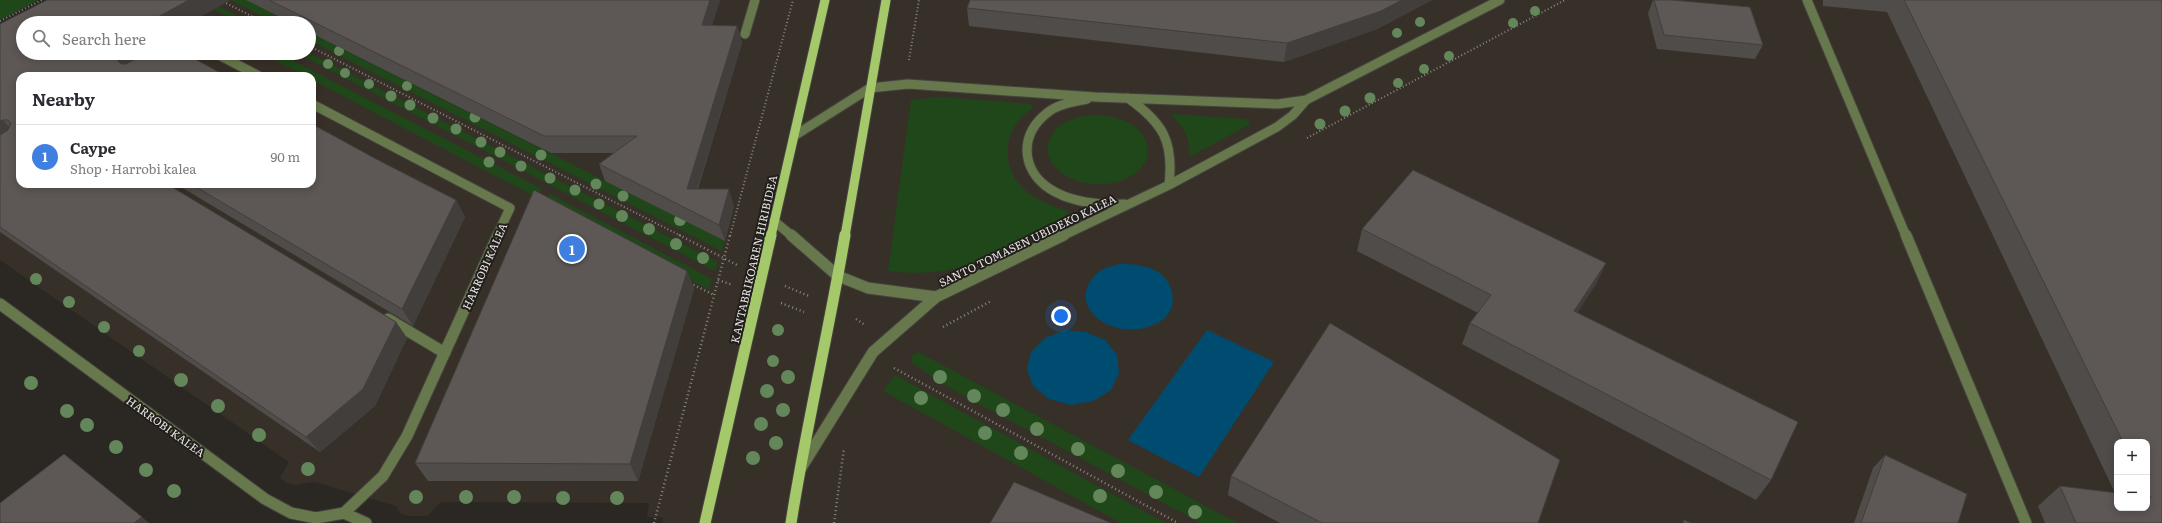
<!DOCTYPE html>
<meta charset="utf-8">
<style>
body{margin:0;font-family:Literata,serif;background:#f2f2f3;color:#2b2b33}
.controls{position:absolute;right:12px;bottom:12px;display:grid;overflow:hidden;border-radius:8px;box-shadow:0 2px 10px #0003}
.controls button{width:36px;height:36px;display:grid;place-items:center;padding:0;border:0;border-bottom:1px solid #e1e1e2;background:#fff;color:#2b2b33;font:20px sans-serif}
.you{position:absolute;left:1061px;top:316px;width:14px;height:14px;margin:-10px;border:3px solid #fff;border-radius:50%;background:#1a73e8;box-shadow:0 0 0 6px #1a73e833}
.badge{display:grid;place-items:center;width:26px;height:26px;border-radius:50%;background:#4f6e8c;color:#fff;font-size:13px;font-weight:700}
.pin{position:absolute;translate:-50% -50%;border:2px solid #fff;box-shadow:0 1px 4px #0006}
.list{margin:0;padding:0;list-style:none}
h2{display:flex;justify-content:space-between;align-items:center;height:52px;margin:0;padding:0 16px;font-size:17px}
h2 small{font-size:13px;font-weight:400;color:#7c7c81}
.list li{display:grid;grid-template-columns:26px 1fr auto;gap:12px;align-items:center;box-sizing:border-box;height:64px;padding:0 16px;border-top:1px solid #e1e1e2}
.list b{display:block;font-size:15px;white-space:nowrap}
.list p{margin:0;font-size:13px;white-space:nowrap;color:#7c7c81}
.list em{font-size:13px;font-style:normal;color:#7c7c81}
.icon{flex:none;width:22px;height:22px;fill:none;stroke:currentColor;stroke-width:2;stroke-linecap:round;stroke-linejoin:round}
.map{position:relative;flex:none;width:2162px;height:523px;overflow:hidden}
.search{position:absolute;background:#fff;box-shadow:0 2px 10px #0003;left:16px;top:16px;width:300px;height:44px;display:flex;align-items:center;gap:10px;box-sizing:border-box;padding:0 14px;border-radius:22px;color:#7c7c81;font-size:15px}
.panel{position:absolute;background:#fff;box-shadow:0 2px 10px #0003;left:16px;top:72px;width:300px;height:116px;border-radius:12px}
.map>svg:first-child{display:block}
.built{fill:#373028;fill-rule:evenodd}
.green{fill:#204719}
.water{fill:#004c71}
.lines{fill:none;stroke-linecap:round;stroke-linejoin:round}
.minor-far1-casing{stroke:#45433f;stroke-width:11}
.minor-casing{stroke:#45433f;stroke-width:13}
.major-far1-casing{stroke:#45433f;stroke-width:11}
.major-casing{stroke:#45433f;stroke-width:13}
.path-far1{stroke:#8a8784;stroke-width:2;stroke-dasharray:1 2.5;stroke-linecap:butt}
.path{stroke:#8a8784;stroke-width:2.5;stroke-dasharray:1 3;stroke-linecap:butt}
.minor-far1{stroke:#67784c;stroke-width:9}
.minor{stroke:#67784c;stroke-width:11}
.major-far1{stroke:#a5c86a;stroke-width:9}
.major{stroke:#a5c86a;stroke-width:11}
.tree{fill:#64865b}
.wall{fill:#504c4a;fill-rule:evenodd}
.shaded-wall{fill:#413e3c}
.building{fill:#5d5856;stroke:#413e3c}
.labels{text-anchor:middle;dominant-baseline:central;stroke-width:4;stroke-linejoin:round;paint-order:stroke}
.street-label{font-size:11px;fill:#e8e6e4;stroke:#211e1b}
</style>
<div class="map">
<svg width="2162" height="523" viewBox="0 0 2162 523">
<rect width="100%" height="100%" fill="#2b2824"/>
<path class="built" d="M78,0H2162V523H662L663,517H647L649,503L441,502L427,516H409L401,514L396,506L315,482L294,485L287,483L280,478L289,462L0,260V40L23,53H309V23H33ZM20,76H312V184H20ZM2117,442H2147V508H2117Z"/>
<path class="green" d="M0,0H39L0,20Z
M196,0H206L251,23H240Z
M231,0H246L292,23H275Z
M309,32L725,241L722,251L309,40Z
M261,53H278L542,189L538,198L312,80V76H305Z
M297,53H309L718,262L715,271Z
M942,97L1030,104L1033,108C1000,128 999,173 1031,195C1043,203 1056,207 1068,211L1069,215L1067,219C1004,250 962,281 888,271L911,100Z
M1171,114L1245,119L1249,121V125L1193,155H1189C1190,135 1183,128 1171,114Z
M1093,115C1103,115 1113,116 1123,120C1143,127 1158,152 1139,170C1118,190 1077,188 1057,169C1042,155 1046,134 1064,123C1073,118 1083,116 1093,115Z
M550,194L712,279L709,290L545,203Z
M918,352L1217,512L1238,523H1201L948,387L912,363L911,356Z
M895,375L1165,523H1121L883,391Z"/>
<path class="water" d="M1120,264C1133,264 1147,265 1158,272C1175,283 1179,309 1161,321C1117,348 1058,305 1100,271C1105,267 1114,266 1120,264Z
M1065,330L1086,332L1105,340L1117,355L1119,373L1111,390L1093,401L1071,405L1049,399L1033,386L1027,369L1031,352L1045,338Z
M1207,330L1274,362L1199,477L1128,440Z"/>
<g class="lines">
<defs>
<path id="minor-far1" d="M1807,0L1906,236
M745,34L755,0
M215,53L259,76
M1128,98C1163,123 1174,141 1169,185
M1087,99C1074,102 1058,104 1047,113C1019,135 1021,170 1050,189C1072,203 1099,205 1124,204
M312,104L510,208L497,236
M794,136L870,88L908,84L1095,97L1278,104L1306,100L1500,0
M774,221L792,236
M1062,236L1169,185L1277,127L1293,115L1306,100"/>
<path id="minor" d="M791,235L838,276L868,288L936,297
M1906,235L2026,523
M0,304L265,499L291,513L316,518L344,513L366,523
M388,319L445,353
M801,468L873,352L936,297L1064,235
M344,513L383,476L407,436L498,235"/>
<path id="major-far1" d="M771,236L825,0
M845,236L886,0"/>
<path id="major" d="M705,523L771,235
M791,523C806,427 829,331 845,235"/>
</defs>
<use href="#minor-far1" class="minor-far1-casing"/>
<use href="#minor" class="minor-casing"/>
<use href="#major-far1" class="major-far1-casing"/>
<use href="#major" class="major-casing"/>
<path class="path-far1" d="M220,0L265,23
M0,21L42,0
M309,46L681,236
M909,60L919,0
M1307,138L1565,0
M730,236L793,0"/>
<path class="path" d="M679,235L739,266
M718,280L733,285
M690,283L714,295
M785,286L809,296
M781,303L804,312
M856,319L865,325
M943,327L991,301
M894,368L1178,523
M654,523L730,235
M834,523L844,448"/>
<use href="#minor-far1" class="minor-far1"/>
<use href="#minor" class="minor"/>
<use href="#major-far1" class="major-far1"/>
<use href="#major" class="major"/>
</g>
<g class="tree">
<circle cx="1535" cy="11" r="5"/>
<circle cx="1420" cy="22" r="5"/>
<circle cx="1513" cy="23" r="5"/>
<circle cx="1397" cy="33" r="5"/>
<circle cx="339" cy="51" r="5"/>
<circle cx="1449" cy="56" r="5"/>
<circle cx="328" cy="64" r="5"/>
<circle cx="1424" cy="69" r="5"/>
<circle cx="345" cy="73" r="5"/>
<circle cx="1398" cy="83" r="5"/>
<circle cx="369" cy="84" r="5"/>
<circle cx="407" cy="86" r="5"/>
<circle cx="391" cy="96" r="5.5"/>
<circle cx="1370" cy="98" r="5.5"/>
<circle cx="410" cy="105" r="5.5"/>
<circle cx="1345" cy="111" r="5.5"/>
<circle cx="475" cy="117" r="5.5"/>
<circle cx="433" cy="118" r="5.5"/>
<circle cx="1320" cy="124" r="5.5"/>
<circle cx="456" cy="129" r="5.5"/>
<circle cx="481" cy="142" r="5.5"/>
<circle cx="500" cy="152" r="5.5"/>
<circle cx="541" cy="155" r="5.5"/>
<circle cx="489" cy="162" r="5.5"/>
<circle cx="521" cy="166" r="5.5"/>
<circle cx="550" cy="178" r="5.5"/>
<circle cx="596" cy="184" r="5.5"/>
<circle cx="575" cy="190" r="5.5"/>
<circle cx="623" cy="196" r="5.5"/>
<circle cx="599" cy="204" r="5.5"/>
<circle cx="622" cy="216" r="6"/>
<circle cx="680" cy="220" r="6"/>
<circle cx="649" cy="229" r="6"/>
<circle cx="676" cy="244" r="6"/>
<circle cx="703" cy="258" r="6"/>
<circle cx="36" cy="279" r="6"/>
<circle cx="69" cy="302" r="6"/>
<circle cx="104" cy="327" r="6"/>
<circle cx="778" cy="330" r="6"/>
<circle cx="139" cy="351" r="6"/>
<circle cx="773" cy="361" r="6"/>
<circle cx="788" cy="377" r="7"/>
<circle cx="940" cy="377" r="7"/>
<circle cx="181" cy="380" r="7"/>
<circle cx="31" cy="383" r="7"/>
<circle cx="767" cy="391" r="7"/>
<circle cx="974" cy="396" r="7"/>
<circle cx="921" cy="398" r="7"/>
<circle cx="218" cy="406" r="7"/>
<circle cx="783" cy="410" r="7"/>
<circle cx="1003" cy="410" r="7"/>
<circle cx="67" cy="411" r="7"/>
<circle cx="761" cy="424" r="7"/>
<circle cx="87" cy="425" r="7"/>
<circle cx="1037" cy="429" r="7"/>
<circle cx="985" cy="433" r="7"/>
<circle cx="259" cy="435" r="7"/>
<circle cx="776" cy="443" r="7"/>
<circle cx="116" cy="447" r="7"/>
<circle cx="1078" cy="449" r="7"/>
<circle cx="1021" cy="453" r="7"/>
<circle cx="753" cy="458" r="7"/>
<circle cx="308" cy="469" r="7"/>
<circle cx="146" cy="470" r="7"/>
<circle cx="1118" cy="471" r="7"/>
<circle cx="174" cy="491" r="7"/>
<circle cx="1156" cy="492" r="7"/>
<circle cx="1100" cy="496" r="7"/>
<circle cx="416" cy="497" r="7"/>
<circle cx="466" cy="497" r="7"/>
<circle cx="514" cy="497" r="7"/>
<circle cx="563" cy="498" r="7"/>
<circle cx="617" cy="498" r="7"/>
<circle cx="1195" cy="512" r="7"/>
</g>
<path class="wall" d="M47,0H230L189,23H23L20,184L396,322L407,338L375,406L320,452L0,232V24Z
M246,0H720L712,25L737,26L742,43L698,189L734,206L725,241L605,181L599,164L614,153H551L309,32V23H292Z
M970,0H1432L1377,29L1284,62L969,26L967,8Z
M1653,0H1672L1763,45L1755,59L1657,49L1648,13Z
M1823,0H2162V523H2045L2038,506L2060,486L2115,493L1887,12L1823,6ZM2117,442H2147V508H2117Z
M378,160L456,200L465,217L413,326L176,184H312Z
M1362,229L1606,263L1596,284L1577,312L1771,480L1756,500L1462,344L1470,323L1478,313L1357,251Z
M687,271L694,289L638,481H428L415,463Z
M1885,455L1958,523H1854L1873,468Z
M1231,476L1538,523H1280L1228,495Z"/>
<path class="shaded-wall" d="M189,0H230L189,23H147Z
M710,0H720L707,42L702,25Z
M1402,0H1432L1377,29L1284,62L1287,43Z
M737,26L742,43L692,206L687,189Z
M122,53H164L129,76L117,60L120,54Z
M3,120L17,137L0,147V121Z
M729,189L734,206L725,241L719,225Z
M456,200L465,217L413,326L402,309Z
M1606,263L1596,284L1565,332L1574,311Z
M687,271L694,289L638,481L630,464Z
M396,322L407,338L375,406L320,452L306,437Z
M142,517L149,523H134Z"/>
<path class="building" d="M47,0H189L147,23H23V53H122L120,54L117,60L121,64H126L147,53H184L226,76H20V184H167L396,322L363,389L306,437L0,227V135L8,130L11,123L8,120H3L0,121V24Z
M269,0H710L702,25L737,26L687,189H729L719,225L599,164L637,136H544Z
M970,0H1402L1381,11L1287,43L967,8Z
M1654,0H1672L1750,7L1763,45L1664,35Z
M1904,0H2162V523H2076L2060,486L2117,493V508H2147V497L2151,498L2147,491V442H2123Z
M312,124L378,160L456,200L402,309L191,184H312Z
M1413,170L1606,263L1574,311L1798,422L1771,480L1470,323L1491,295L1362,229Z
M534,190L687,271L630,464L415,463Z
M1330,323L1560,460L1538,523H1322L1231,476Z
M64,454L142,517L134,523H0V503Z
M1885,455L1967,494L1958,523H1861Z
M1014,482L1111,523H990Z
M1684,520L1691,523H1683Z"/>
<g class="labels">
<g class="street-label">
<text transform="translate(1027 240) rotate(-26)">SANTO TOMASEN UBIDEKO KALEA</text>
<text transform="translate(753 259) rotate(-77)">KANTABRIKOAREN HIRIBIDEA</text>
<text transform="translate(484 266) rotate(-66)">HARROBI KALEA</text>
<text transform="translate(166 426) rotate(36)">HARROBI KALEA</text>
</g>
</g>
</svg>
<div class="controls">
<button>+</button>
<button>−</button>
</div>
<div class="you"></div>
<div class="pin badge" style="left:572px;top:249px;background:#3f7fe0">1</div>
<div class="search"><svg class="icon" aria-label="search" viewBox="0 0 24 24"><circle cx="10" cy="10" r="6"/><path d="M15 15l6 6"/></svg>Search here</div>
<section class="panel">
<h2>Nearby<small></small></h2>
<ul class="list">
<li><span class="badge" style="background:#3f7fe0">1</span><div><b>Caype</b><p>Shop · Harrobi kalea</p></div><em>90 m</em></li>
</ul>
</section>
</div>
